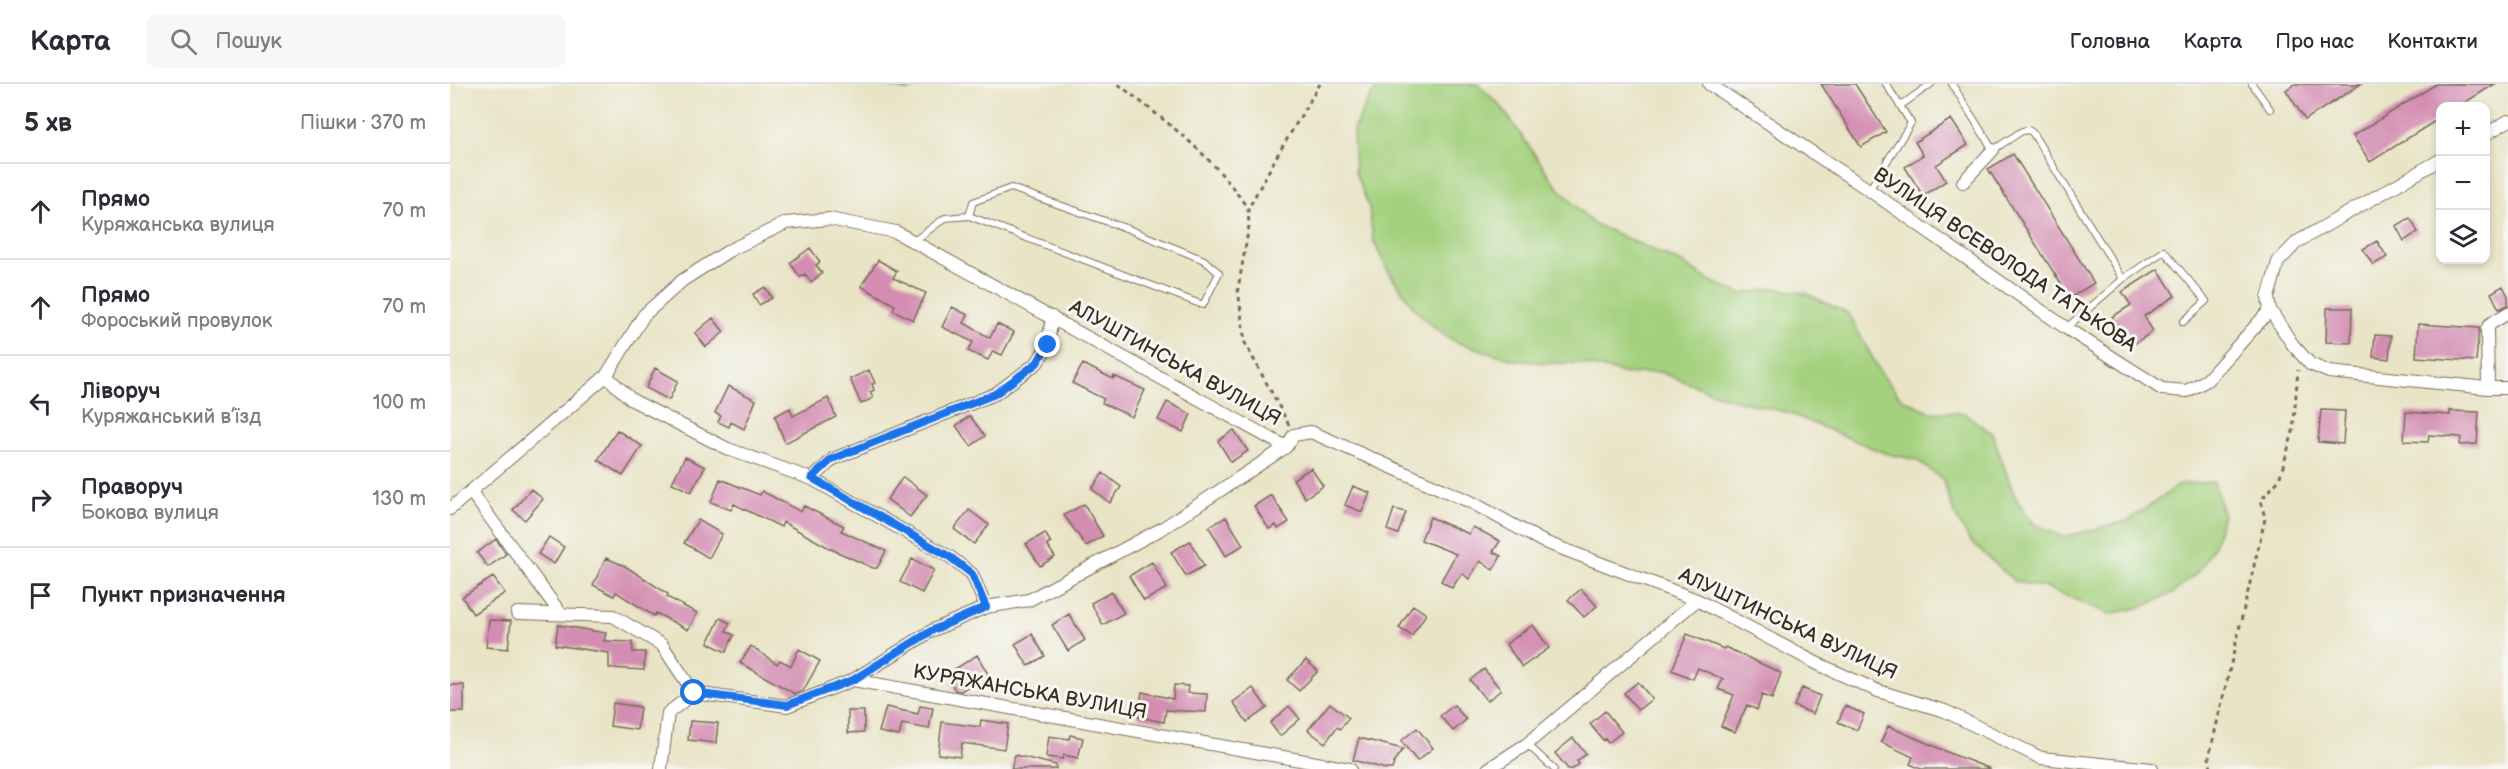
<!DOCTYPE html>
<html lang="uk">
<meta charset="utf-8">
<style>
body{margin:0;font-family:"Balsamiq Sans",sans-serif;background:#f7f7f7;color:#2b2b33}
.controls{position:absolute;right:18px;top:18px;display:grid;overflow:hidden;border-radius:12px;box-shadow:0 3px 9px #0003}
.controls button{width:54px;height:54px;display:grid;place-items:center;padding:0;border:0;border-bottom:2px solid #e1e1e2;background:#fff;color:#2b2b33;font:30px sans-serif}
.stop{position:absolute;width:18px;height:18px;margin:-14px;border:4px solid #1a73e8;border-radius:50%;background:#fff}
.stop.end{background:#1a73e8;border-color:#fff;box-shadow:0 2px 6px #0008}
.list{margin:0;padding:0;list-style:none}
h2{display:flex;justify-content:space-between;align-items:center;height:78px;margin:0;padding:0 24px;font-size:26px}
h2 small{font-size:20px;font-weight:400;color:#7c7c81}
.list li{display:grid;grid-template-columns:39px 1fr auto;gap:18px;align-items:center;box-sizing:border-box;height:96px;padding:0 24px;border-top:2px solid #e1e1e2}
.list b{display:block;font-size:22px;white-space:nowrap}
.list p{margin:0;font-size:20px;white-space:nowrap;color:#7c7c81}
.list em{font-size:20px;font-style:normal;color:#7c7c81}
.icon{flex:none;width:33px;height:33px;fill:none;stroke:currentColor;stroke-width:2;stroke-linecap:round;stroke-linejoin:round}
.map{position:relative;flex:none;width:2058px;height:685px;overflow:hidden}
header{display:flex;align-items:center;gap:36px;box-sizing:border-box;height:84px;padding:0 30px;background:#fff;border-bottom:2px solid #e1e1e2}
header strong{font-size:28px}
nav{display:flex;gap:33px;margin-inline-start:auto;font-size:21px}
.search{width:420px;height:54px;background:#f7f7f7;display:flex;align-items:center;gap:15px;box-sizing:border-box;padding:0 21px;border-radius:12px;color:#7c7c81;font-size:22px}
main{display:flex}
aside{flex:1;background:#fff}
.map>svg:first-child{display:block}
.green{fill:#a4d17e;stroke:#707e4e;stroke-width:1.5}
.water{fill:#6ebce8;stroke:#547383;stroke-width:1.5}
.building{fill:#d38db2}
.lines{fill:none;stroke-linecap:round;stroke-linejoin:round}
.lane-casing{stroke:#786b59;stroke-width:8}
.street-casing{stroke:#786b59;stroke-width:14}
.path{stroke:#786b59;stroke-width:3;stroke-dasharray:4.5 4.5;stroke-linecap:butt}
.lane{stroke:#fff;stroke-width:6}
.street{stroke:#fff;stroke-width:12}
.route{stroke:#1a73e8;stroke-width:8}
.labels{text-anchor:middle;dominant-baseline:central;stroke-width:6;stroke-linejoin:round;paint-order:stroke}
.street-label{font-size:20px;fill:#3b2a1e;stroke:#f6f6f2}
</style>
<header>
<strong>Карта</strong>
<div class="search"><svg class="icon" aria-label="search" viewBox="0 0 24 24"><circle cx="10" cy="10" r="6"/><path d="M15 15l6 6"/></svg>Пошук</div>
<nav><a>Головна</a><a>Карта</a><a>Про нас</a><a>Контакти</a></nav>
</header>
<main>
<aside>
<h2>5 хв<small>Пішки · 370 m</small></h2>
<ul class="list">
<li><svg class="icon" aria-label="ahead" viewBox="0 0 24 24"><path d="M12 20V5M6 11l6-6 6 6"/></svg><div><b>Прямо</b><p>Куряжанська вулиця</p></div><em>70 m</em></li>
<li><svg class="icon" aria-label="ahead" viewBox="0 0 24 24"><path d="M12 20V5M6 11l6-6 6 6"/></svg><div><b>Прямо</b><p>Фороський провулок</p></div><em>70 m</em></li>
<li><svg class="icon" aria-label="left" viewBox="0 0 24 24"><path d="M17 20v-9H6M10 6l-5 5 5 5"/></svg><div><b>Ліворуч</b><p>Куряжанський в’їзд</p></div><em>100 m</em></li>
<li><svg class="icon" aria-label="right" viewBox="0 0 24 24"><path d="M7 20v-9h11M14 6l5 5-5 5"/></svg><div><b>Праворуч</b><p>Бокова вулиця</p></div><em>130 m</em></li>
<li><svg class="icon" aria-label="arrive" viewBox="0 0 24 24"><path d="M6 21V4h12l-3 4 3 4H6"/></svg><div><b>Пункт призначення</b></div></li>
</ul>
</aside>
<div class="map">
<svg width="2058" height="685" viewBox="0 0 2058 685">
<rect width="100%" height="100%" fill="#f6f6f2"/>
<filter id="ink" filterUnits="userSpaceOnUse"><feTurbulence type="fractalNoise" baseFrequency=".0167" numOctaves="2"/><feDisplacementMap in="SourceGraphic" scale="12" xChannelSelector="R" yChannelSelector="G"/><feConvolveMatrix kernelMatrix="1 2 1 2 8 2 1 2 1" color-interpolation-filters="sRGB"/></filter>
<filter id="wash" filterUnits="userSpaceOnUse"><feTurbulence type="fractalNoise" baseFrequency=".008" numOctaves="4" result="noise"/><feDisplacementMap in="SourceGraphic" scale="24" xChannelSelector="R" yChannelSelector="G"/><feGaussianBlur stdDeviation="1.35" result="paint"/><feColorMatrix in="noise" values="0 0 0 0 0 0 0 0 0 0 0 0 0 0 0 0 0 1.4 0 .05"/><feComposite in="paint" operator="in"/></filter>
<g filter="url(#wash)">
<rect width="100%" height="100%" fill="#e9e4c6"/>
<path class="green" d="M929,0H1027L1050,21L1106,101L1142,139L1232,179L1260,197L1291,210L1324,204L1357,210L1399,230L1430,288L1451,314L1481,328L1514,329L1542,349L1565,413L1584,440L1613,453L1677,437L1731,400L1764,398L1773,430L1764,462L1749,487L1723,509L1692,523L1660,530L1597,504L1564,497L1520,457L1504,429L1493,396L1467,376L1434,369L1339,329L1274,313L1210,288L1177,290L1128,279H1094L1064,276L1006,258L988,247L964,224L937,185L923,156L919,123L905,88L903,46L918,16Z"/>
<path class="water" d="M430,0H470L468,3L456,7Z"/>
<g id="blocks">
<path class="building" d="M1371,0H1405L1436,48L1411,63Z
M1845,0H1911L1855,36L1836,6Z
M1986,0H2045L2009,22H1990V34L1920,78L1903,52Z
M1501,35L1518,61L1486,81L1496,97L1473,112L1455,83L1473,71L1465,58Z
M1563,70L1644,199L1620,214L1538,85Z
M1960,134L1968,148L1954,157L1946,142Z
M1927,157L1937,173L1923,181L1913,165Z
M360,164L370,178L366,181L372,189L361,198L355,190L350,193L340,179Z
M428,176L447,187L443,194L476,209L463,236L443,226L445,221L411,202Z
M1708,185L1725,212L1694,232L1703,247L1681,262L1662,233L1681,221L1672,208Z
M2053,202L2058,212V221L2049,225L2041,209Z
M315,203L322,214L309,221L303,210Z
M502,223L518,231L514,239L540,254L547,240L564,248L552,271L543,267L538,276L518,267L523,258L492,243Z
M1877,224H1902L1901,259L1876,258Z
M263,234L274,248L256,263L245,249Z
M1968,240L2029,244L2026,277L1966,273Z
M1925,251L1941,252L1939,275L1923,273Z
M633,280L663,295L664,292L695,306L682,333L652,319L654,315L622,299Z
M205,284L228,297L219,316L196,304Z
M419,286L425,299L422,300L424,306L420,308L423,314L411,320L400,295Z
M278,302L306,316L294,345L281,338L279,343L268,338L271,332L265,329Z
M378,314L386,333L335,359L325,332L340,324L343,332Z
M717,318L741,330L733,348L708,336Z
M1871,326L1895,327L1893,360L1868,358Z
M2000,327L2029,328L2027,360L2010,361L2011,353L1979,351L1978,358L1954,357L1956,328L2000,331Z
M520,332L535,352L521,362L506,342Z
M167,346L192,362L173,392L148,376Z
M784,346L798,367L781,378L768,357Z
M235,373L255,383L241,408L222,399Z
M861,384L873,402L855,414L843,395Z
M653,389L671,403L660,419L642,405Z
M453,393L477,411L460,433L437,415Z
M270,395L310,411L312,407L351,428L354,422L394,442L391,447L436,467L427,484H423L381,465L333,438L331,443L284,420L281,426L261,418Z
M903,402L920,409L912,428L895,421Z
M81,405L93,415L75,436L63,426Z
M821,411L839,438L828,445L826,441L819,445L804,422Z
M634,420L653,452L636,462L614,431Z
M944,425L956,428L948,450L937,446Z
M519,426L539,441L524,460L504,445Z
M776,433L793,461L776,472L759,443Z
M980,433L1019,450L1023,443L1050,457L1043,468L1051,472L1043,486L1030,477L1019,495L1012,489L1002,504L991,497L1006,470L971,456Z
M248,436L272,450L259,474L234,459Z
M595,449L601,459L597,461L605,473L590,482L576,460Z
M99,453L114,463L104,480L88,470Z
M46,455L56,470L38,483L27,469Z
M740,457L754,482L736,492L721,468Z
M156,474L175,482L218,510L217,513L247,529L238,546L206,529L204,532L166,508L164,512L143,501Z
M462,475L484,486L472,509L450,498Z
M702,478L717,504L694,517L679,492Z
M43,493L55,509L23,530L12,513Z
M1131,505L1147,522L1134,533L1118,516Z
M661,508L674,529L653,541L641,519Z
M963,521L976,530L962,552L949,544Z
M619,530L635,556L618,567L602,541Z
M270,534L280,539L276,547L284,551L276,568L258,559Z
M39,536L61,537L58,565L36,563Z
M108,541L156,549L154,557L182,558L183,568H195L194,586L159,584V569L105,561Z
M1083,541L1099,564L1072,583L1056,560Z
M582,550L595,572L578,582L565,560Z
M1237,550L1274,565L1275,563L1331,589L1322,615L1312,611L1307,626L1297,621L1285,648L1271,642L1284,611L1268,605L1273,595L1248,584L1243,595L1222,586Z
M301,562L327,580L330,576L341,582L349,565L370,577L353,607L345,610L290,579Z
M527,571L538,590L511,607L505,606L501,599L510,593L505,585Z
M856,576L868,587L849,607L837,596Z
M1034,585L1051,606L1037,617L1020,596Z
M1188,598L1202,615L1188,626L1174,609Z
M0,601H14V628H0Z
M724,601L738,602L737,609L757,610L756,628L716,626L714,638L688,633L692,608L723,615Z
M803,604L817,624L797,638L783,618Z
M1352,604L1370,612L1363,630L1344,622Z
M163,619L190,623L187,646L160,642Z
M880,619L899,634L890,645L887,643L875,659L858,646Z
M1004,621L1016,636L1003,647L990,632Z
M470,622L483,624L479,645L452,640L449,652L429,648L436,623L468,630Z
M839,622L850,635L830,652L820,639Z
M1395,622L1414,630L1407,646L1388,638Z
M398,627H414V648L398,649Z
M1155,627L1172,648L1158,659L1155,655L1153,656L1140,640Z
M531,636L558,640L554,665L512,659L510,673L488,670L492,638L530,643Z
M240,637L268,639L266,659L238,656Z
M1438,642L1504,671L1541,685H1471L1460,680L1463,673L1431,658Z
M967,644L983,664L967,677L951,657Z
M620,651L633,654L628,674L614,671L613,675L596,673L599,652L619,655Z
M909,654L953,665L945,676L942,685H936L903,676Z
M1123,654L1136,670L1127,677L1129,680L1123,685H1118L1105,669Z
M565,671L606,681V685H561Z"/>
</g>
</g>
<g filter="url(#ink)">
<use href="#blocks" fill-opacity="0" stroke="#786b59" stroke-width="1.5"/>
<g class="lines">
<defs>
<path id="lane" d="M1502,0L1543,66L1572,47L1578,46L1582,48L1673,195L1616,244
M1802,0L1820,25
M1450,22L1481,0
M1419,106L1461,39L1436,0
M464,157L495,134L519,132L753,221L769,189L754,176L681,146L561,104L523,118L519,132
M1673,195L1714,167L1756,217L1733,238
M1077,660L1104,685"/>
<path id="street" d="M1259,0L1419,106L1616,244L1712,305L1737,307L1757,296L1820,226
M2036,50L2058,37
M1990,76L1847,158L1828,178L1818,214L1820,226L1843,261L1860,280L1879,288L2038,304H2058
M1513,98L1543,66
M156,292L182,316L278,365L362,395L500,473L522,490L536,523
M2038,304L2037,245L2040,240L2058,229
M362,395L383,375L545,310L587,279L598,261L602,233
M21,408L111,530
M0,425L156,292L194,231L233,196L280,166L336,139L379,135L446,148L836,363L844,351L861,348L1021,418L1092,457L1247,516L1366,579L1428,607L1495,627L1591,674L1702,685
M67,529L163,532L212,561L244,609L337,622L403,596L900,685
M403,596L483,546L536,523L579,516L713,444L836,363
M211,685L218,629L244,609
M1038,685L1077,660L1247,516"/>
</defs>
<use href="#lane" class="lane-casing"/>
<use href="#street" class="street-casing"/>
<path class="path" d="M668,0C720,41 760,68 798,125
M839,341L795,259L788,205L799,142L798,125L828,70L870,0
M1761,685L1759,673L1815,435L1811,416L1829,396L1843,348L1848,286"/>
<use href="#lane" class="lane"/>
<use href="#street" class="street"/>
</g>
</g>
<g class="lines" filter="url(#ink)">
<path class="route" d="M244,609L337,621L403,596L483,546L536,523L522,490L500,473L362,394L382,375L545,310L587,279L598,261"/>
</g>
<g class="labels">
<g class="street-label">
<text transform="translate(1555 176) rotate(34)">ВУЛИЦЯ ВСЕВОЛОДА ТАТЬКОВА</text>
<text transform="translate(725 279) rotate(29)">АЛУШТИНСЬКА ВУЛИЦЯ</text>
<text transform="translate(1338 540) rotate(25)">АЛУШТИНСЬКА ВУЛИЦЯ</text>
<text transform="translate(580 608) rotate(10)">КУРЯЖАНСЬКА ВУЛИЦЯ</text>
</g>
</g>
</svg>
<div class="controls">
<button>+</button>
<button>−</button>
<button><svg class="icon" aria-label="layers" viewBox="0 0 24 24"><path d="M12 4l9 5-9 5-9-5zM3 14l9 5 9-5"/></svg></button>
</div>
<div class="stop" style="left:244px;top:609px"></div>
<div class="stop end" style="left:598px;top:261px"></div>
</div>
</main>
